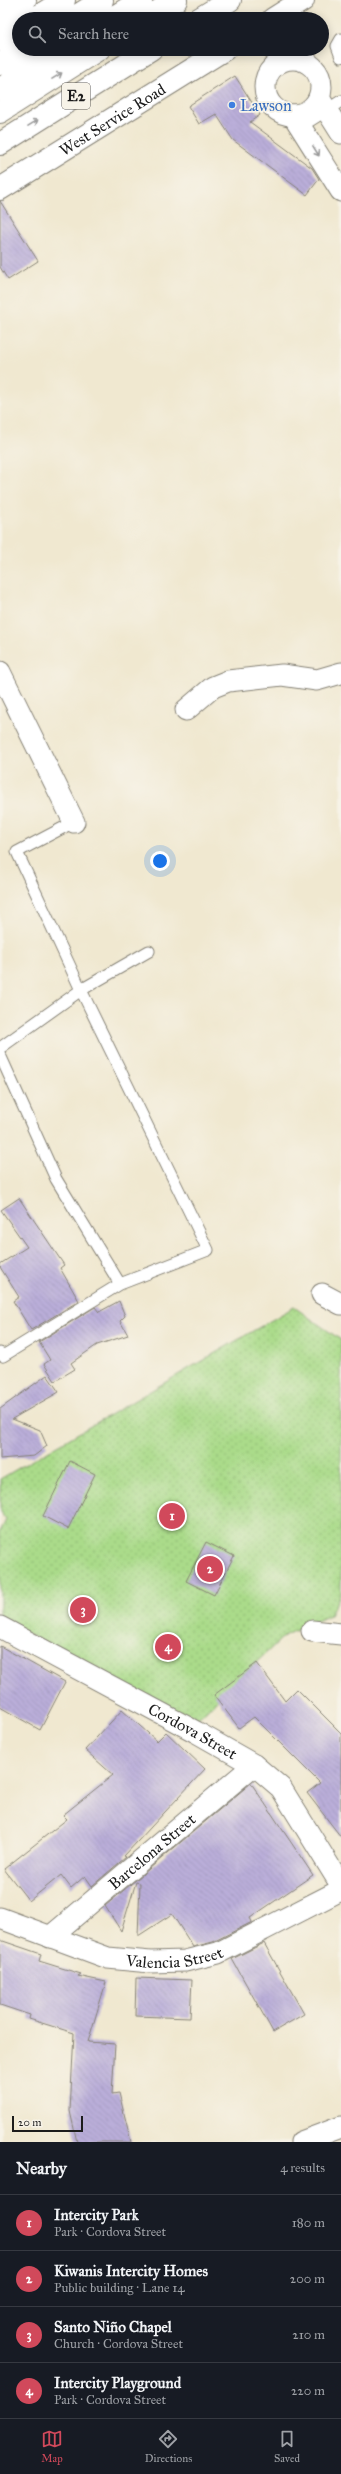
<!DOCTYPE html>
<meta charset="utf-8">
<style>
body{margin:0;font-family:"IM FELL Great Primer",serif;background:#20242c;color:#f1f3f6}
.scale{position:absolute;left:12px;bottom:10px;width:71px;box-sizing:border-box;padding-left:4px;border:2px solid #1c1c1c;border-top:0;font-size:11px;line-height:14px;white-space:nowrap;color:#1c1c1c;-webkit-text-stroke:3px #f7f3e8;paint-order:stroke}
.you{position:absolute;left:160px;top:861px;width:14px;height:14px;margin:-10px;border:3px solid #fff;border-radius:50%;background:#1a73e8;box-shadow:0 0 0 6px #1a73e833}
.badge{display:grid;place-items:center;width:26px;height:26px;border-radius:50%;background:#d1495b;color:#fff;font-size:13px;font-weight:700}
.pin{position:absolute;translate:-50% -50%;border:2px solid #fff;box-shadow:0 1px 4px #0006}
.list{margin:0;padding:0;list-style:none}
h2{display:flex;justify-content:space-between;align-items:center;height:52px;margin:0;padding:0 16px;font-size:17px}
h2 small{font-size:13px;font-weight:400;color:#9ea1a6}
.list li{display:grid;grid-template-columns:26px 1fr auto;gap:12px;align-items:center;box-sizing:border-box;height:56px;padding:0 16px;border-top:1px solid #363941}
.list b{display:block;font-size:15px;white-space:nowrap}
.list p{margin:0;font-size:13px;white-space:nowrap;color:#9ea1a6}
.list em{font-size:13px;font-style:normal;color:#9ea1a6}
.icon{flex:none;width:22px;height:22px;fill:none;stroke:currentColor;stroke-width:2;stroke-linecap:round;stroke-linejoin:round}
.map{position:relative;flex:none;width:341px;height:2142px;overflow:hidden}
.search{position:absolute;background:#171b24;box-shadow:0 2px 10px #0003;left:12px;right:12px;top:12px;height:44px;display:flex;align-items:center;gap:10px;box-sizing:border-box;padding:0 14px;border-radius:22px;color:#9ea1a6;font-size:15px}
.sheet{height:276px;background:#171b24}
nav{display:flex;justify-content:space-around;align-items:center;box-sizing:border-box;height:56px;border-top:1px solid #363941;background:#171b24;font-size:11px;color:#9ea1a6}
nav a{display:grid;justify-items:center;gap:2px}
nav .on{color:#d1495b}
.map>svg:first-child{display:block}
.park{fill:url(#park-dots);stroke:#637c53}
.building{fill:url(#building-back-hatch)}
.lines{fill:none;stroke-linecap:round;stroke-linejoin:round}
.service-casing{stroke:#868276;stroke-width:13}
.minor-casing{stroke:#868276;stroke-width:23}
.secondary-casing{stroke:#868276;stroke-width:24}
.motorway-casing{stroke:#868276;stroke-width:24}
.service{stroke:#fff;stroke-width:11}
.minor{stroke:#fff;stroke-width:21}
.secondary{stroke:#fff;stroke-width:22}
.motorway{stroke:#fff;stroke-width:22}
.oneway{stroke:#999}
.shop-dot{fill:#3f7fe0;stroke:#f7f3e8;stroke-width:1.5}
.labels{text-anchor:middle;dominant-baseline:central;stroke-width:3.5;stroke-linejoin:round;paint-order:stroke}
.shield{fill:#f7f3e8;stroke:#5e5c59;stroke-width:1}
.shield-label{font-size:15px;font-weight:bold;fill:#1c1c1c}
.shop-label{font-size:16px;fill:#366cbe;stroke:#f7f3e8;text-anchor:start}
.street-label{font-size:16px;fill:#1c1c1c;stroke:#f7f3e8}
</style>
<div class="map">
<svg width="341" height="2142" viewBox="0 0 341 2142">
<defs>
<pattern id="park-dots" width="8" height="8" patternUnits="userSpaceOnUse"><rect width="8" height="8" fill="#aadb8a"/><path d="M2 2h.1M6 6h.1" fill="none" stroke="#92bb76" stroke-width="1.8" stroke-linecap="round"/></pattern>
<pattern id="building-back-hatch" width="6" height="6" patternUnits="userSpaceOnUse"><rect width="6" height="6" fill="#baaed9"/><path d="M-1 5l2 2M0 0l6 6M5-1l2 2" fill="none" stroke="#9f95ba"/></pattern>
</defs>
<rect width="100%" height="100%" fill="#f7f3e8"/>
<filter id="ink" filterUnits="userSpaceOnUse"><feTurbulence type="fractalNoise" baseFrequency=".025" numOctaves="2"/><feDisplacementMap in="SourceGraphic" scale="8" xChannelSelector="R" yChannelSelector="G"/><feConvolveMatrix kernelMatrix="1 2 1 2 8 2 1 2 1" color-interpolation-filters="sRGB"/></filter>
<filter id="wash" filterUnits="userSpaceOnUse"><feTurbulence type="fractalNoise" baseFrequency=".012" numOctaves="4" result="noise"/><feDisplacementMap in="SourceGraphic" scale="16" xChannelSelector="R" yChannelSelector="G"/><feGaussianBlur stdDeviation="0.9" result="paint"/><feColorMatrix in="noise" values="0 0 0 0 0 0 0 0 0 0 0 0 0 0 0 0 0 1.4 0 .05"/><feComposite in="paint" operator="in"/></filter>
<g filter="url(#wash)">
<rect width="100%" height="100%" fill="#f0e8d0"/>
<path class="park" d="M294,1307L341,1340V1593L330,1615L284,1636L190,1726L0,1618V1532L6,1520L0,1512V1479Z"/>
<g id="blocks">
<path class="building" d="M235,76L260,115L250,122L312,168L319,179L307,195L233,140L216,114L199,124L188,106Z
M0,201L38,261L8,280L0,267Z
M19,1198L64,1265L60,1268L79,1301L31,1330L13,1301L19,1297L0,1267V1264L27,1247L1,1210Z
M119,1301L125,1316L120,1321L128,1335L97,1345L71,1363L75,1369L55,1381L44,1364L50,1360L39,1342L95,1307L99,1312Z
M47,1375L59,1392L12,1419L40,1430L47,1446L34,1456L0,1459V1409Z
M70,1461L95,1474L68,1529L43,1516Z
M206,1542L234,1556L214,1595L186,1581Z
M0,1646L65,1682L40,1730L0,1707Z
M257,1663L285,1701L297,1689L341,1733V1837L307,1793L320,1783L254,1717L239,1728L214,1695Z
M122,1710L157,1741L166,1732L205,1769L124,1856L126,1857L92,1886L85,1876L71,1888L61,1875L29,1901L4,1869L67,1819L63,1815L113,1775L85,1750Z
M251,1783L313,1875L250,1918L252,1922L213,1942L193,1947L172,1914L138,1936L140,1883L136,1882L121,1931L105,1906Z
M0,1940L41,1954L39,1961L81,1974L78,1976L106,1982L88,2042L115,2044L112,2094L119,2093L131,2142H77L70,2111L74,2033L29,2019L30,2015L0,2005Z
M264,1943L304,2014L273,2032L232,1959Z
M136,1978L192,1980L190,2018L135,2016Z"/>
</g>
</g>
<g filter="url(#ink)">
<use href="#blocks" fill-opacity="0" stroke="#868276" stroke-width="1"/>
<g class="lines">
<defs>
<path id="service" d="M341,39L337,46L341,57
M300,127L341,101
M0,1048L81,990L149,951
M0,1055L56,1179L120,1284
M0,1353L3,1356L120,1284L208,1250L81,990L17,852L74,822"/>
<g id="minor">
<circle cx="293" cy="87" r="28"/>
<path d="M319,98L341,133"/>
<path d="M293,115L341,191"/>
<path d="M0,672L74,822"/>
<path d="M186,710L213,687L228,681L282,675L317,680L341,673"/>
<path d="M322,1294L341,1304"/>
<path id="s1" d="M0,1627L196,1732L254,1765L281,1788L341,1885"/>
<path d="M312,1631L341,1634"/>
<path id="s2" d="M0,1918L108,1958L150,1962L185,1961L218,1953L341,1890"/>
<path id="s3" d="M50,1937L254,1765"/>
<path d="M301,2142L341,2127"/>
</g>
<g id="secondary">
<path d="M0,2L4,0"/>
<path d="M273,19L303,0"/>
<path id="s4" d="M0,189L225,49"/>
</g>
<path id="motorway" d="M0,16L25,0
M34,19L64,0
M72,19L102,0
M111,19L141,0
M146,19L176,0
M199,19L230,0
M0,40L19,28
M0,64L24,49
M0,89L63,49
M0,112L99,49
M0,144L151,49"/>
</defs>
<use href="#service" class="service-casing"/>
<use href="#minor" class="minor-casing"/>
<use href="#secondary" class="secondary-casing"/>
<use href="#motorway" class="motorway-casing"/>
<use href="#service" class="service"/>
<use href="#minor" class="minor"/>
<use href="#secondary" class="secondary"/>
<use href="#motorway" class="motorway"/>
</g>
<defs><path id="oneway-shaft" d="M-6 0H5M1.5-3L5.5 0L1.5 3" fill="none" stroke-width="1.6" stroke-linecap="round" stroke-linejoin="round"/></defs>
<g class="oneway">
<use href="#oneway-shaft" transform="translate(57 76) rotate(-32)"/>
<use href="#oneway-shaft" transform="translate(33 123) rotate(-32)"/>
<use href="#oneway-shaft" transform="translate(316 151) rotate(58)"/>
</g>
</g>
<circle class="shop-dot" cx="232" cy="105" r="4"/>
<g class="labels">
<rect class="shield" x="62" y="83" width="28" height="26" rx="3"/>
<g class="shield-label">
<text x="76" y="96">E2</text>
</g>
<g class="shop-label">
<text x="240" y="105">Lawson</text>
</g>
<g class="street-label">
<text stroke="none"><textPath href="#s4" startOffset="132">West Service Road</textPath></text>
<text stroke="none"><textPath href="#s1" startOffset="219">Cordova Street</textPath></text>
<text stroke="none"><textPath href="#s3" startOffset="133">Barcelona Street</textPath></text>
<text stroke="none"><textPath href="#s2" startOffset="182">Valencia Street</textPath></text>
</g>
</g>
</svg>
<div class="scale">20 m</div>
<div class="you"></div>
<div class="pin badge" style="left:172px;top:1516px">1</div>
<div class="pin badge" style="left:210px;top:1569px">2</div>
<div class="pin badge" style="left:83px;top:1610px">3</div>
<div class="pin badge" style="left:168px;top:1647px">4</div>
<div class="search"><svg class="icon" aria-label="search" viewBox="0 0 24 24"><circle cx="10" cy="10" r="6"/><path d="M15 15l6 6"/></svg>Search here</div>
</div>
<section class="sheet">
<h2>Nearby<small>4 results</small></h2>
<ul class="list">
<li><span class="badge">1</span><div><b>Intercity Park</b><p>Park · Cordova Street</p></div><em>180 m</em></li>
<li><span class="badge">2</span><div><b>Kiwanis Intercity Homes</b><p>Public building · Lane 14</p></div><em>200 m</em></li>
<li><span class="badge">3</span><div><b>Santo Niño Chapel</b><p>Church · Cordova Street</p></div><em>210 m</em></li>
<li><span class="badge">4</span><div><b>Intercity Playground</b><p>Park · Cordova Street</p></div><em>220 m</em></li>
</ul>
</section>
<nav>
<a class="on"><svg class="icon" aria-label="map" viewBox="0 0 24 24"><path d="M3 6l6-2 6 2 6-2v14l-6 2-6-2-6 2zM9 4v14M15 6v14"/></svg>Map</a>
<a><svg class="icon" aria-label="directions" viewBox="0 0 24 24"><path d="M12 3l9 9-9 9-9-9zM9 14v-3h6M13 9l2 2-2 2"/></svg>Directions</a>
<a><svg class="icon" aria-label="saved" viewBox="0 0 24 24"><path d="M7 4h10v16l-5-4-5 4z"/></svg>Saved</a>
</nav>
